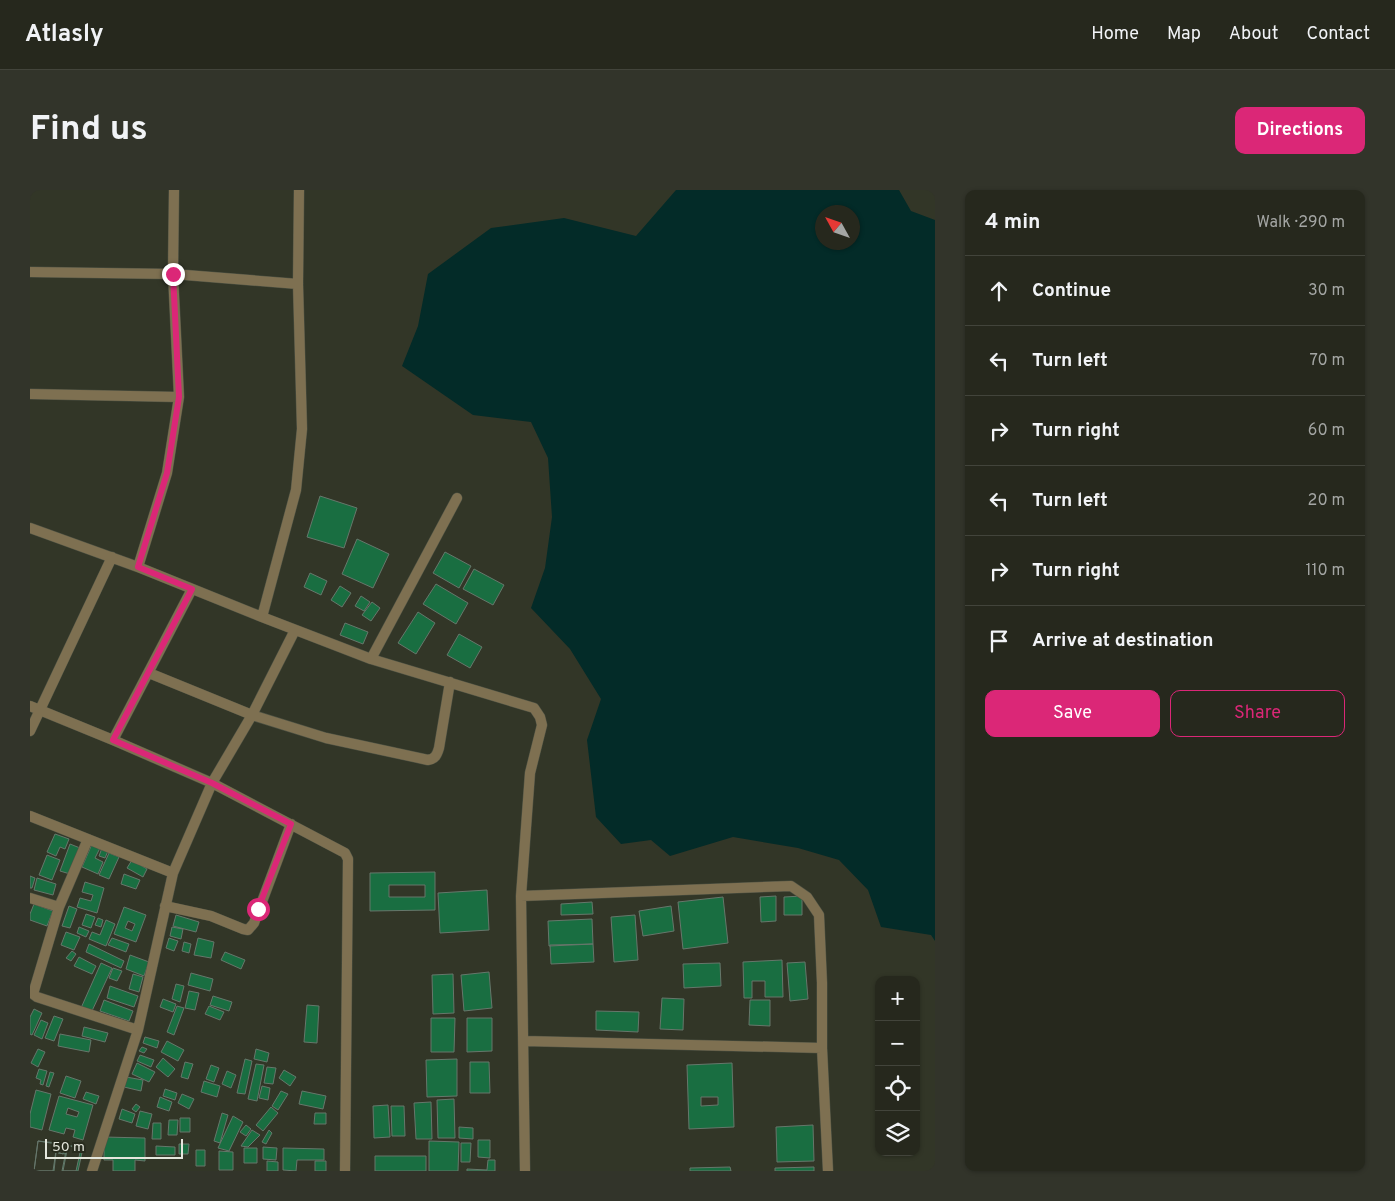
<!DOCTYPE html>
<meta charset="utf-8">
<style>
body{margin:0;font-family:Overpass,sans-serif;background:#32342a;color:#f1f3f6}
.controls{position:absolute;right:15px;bottom:15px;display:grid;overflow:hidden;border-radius:10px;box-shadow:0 1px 4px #0004}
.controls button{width:45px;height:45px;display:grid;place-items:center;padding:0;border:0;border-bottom:1px solid #42443b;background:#26281d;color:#f1f3f6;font:25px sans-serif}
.compass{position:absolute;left:785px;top:15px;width:45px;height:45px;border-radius:50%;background:#26281d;box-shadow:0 1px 4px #0004;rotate:310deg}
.scale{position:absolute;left:15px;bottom:12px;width:138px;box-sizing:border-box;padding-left:5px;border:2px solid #e4e7dd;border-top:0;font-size:14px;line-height:18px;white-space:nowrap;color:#e4e7dd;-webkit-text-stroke:4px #282c1e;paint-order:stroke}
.stop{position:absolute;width:15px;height:15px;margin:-11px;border:4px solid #db2777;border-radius:50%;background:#fff}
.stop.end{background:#db2777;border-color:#fff;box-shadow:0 1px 5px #0008}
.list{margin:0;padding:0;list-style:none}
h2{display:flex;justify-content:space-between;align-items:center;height:65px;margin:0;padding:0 20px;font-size:21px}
h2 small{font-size:16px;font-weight:400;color:#a4a6a4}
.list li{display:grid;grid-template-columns:32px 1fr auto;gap:15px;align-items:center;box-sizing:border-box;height:70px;padding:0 20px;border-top:1px solid #42443b}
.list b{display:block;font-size:19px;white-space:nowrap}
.list em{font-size:16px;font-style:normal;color:#a4a6a4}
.actions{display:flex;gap:10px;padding:15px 20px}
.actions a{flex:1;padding:11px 0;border:1px solid #db2777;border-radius:10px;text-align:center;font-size:18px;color:#db2777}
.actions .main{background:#db2777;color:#fff}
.icon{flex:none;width:28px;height:28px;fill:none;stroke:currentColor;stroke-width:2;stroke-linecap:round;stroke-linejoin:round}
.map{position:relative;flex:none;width:905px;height:981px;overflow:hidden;border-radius:10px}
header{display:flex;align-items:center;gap:30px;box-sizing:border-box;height:70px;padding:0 25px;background:#26281d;border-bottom:1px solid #42443b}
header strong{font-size:24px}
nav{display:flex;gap:28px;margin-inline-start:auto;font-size:18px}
.intro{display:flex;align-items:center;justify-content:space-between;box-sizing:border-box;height:120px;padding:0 30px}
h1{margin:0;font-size:35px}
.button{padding:12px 22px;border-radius:10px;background:#db2777;color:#fff;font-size:18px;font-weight:700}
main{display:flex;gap:30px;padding:0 30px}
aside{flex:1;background:#26281d;border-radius:10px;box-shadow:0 1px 4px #0004}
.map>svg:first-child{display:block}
.water{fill:#032b28;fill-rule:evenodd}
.building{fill:#196e41;stroke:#66776b;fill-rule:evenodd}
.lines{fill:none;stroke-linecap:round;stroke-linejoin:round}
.minor-casing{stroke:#4e5244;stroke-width:11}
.minor{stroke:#7e7051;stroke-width:10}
.route{stroke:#db2777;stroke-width:6}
</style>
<header>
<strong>Atlasly</strong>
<nav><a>Home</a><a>Map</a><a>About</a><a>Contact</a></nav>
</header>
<div class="intro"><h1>Find us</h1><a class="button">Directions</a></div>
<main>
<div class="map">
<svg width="905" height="981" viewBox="0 0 905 981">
<rect width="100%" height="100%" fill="#323627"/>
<path class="water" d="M646,0H869L881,21L905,30V751L901,745L851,737L838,700L809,670L768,658L703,647L640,666L621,650L591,654L566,627L557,550L571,509L540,459L501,418L515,378L522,327L518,268L501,232L443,225L372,176L388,136L398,84L461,38L534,28L606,46ZM792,22H822V52H792Z"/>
<path class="building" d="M290,306L327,318L314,358L277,347Z
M327,349L359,364L343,398L312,384Z
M415,362L441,376L429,398L403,383Z
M444,379L474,395L463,415L433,399Z
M280,383L297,391L291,405L274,397Z
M406,394L438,413L426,434L393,414Z
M310,396L321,403L312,417L301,410Z
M331,406L340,412L334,421L325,416Z
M342,412L350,418L341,431L332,425Z
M388,422L405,433L386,464L368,453Z
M315,433L338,442L333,454L310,445Z
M429,444L452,457L440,478L417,465Z
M25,644L39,649L35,659L30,657L26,666L17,662Z
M40,654L50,658L40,684L30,681Z
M62,654L70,658L65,668L73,672L68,684L52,677Z
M72,658L78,661L75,668L69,666Z
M79,663L89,667L79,689L69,685Z
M17,665L30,670L22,690L9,685Z
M102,670L117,679L113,687L97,678Z
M405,682V720L340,721V683ZM359,695H395V707H359Z
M94,684L110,690L106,699L91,694Z
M0,686L5,688L2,698H0Z
M7,688L26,694L23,705L4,700Z
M55,692L74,698L67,723L47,717L50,708L61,711L63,705L52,702Z
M457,700L459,740L410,743L408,703Z
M746,706V731L731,732L730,707Z
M772,706V725H754V707Z
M693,707L698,753L653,759L648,712Z
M562,712L563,724L531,725V714Z
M4,714L23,721L17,736L0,730V724Z
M39,716L47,719L40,738L32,736Z
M641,716L644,741L613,746L609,721Z
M94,717L116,725L106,752L84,744ZM98,731L105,734L102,741L95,738Z
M56,724L65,727L61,738L52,735Z
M146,725L169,732L166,742L143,736Z
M605,725L608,770L584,772L581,727Z
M68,728L73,730L71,737L65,735Z
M562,729L563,754L519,756L518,731Z
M76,730L85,734L76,756L59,749L62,742L70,745Z
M49,737L59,741L56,747L47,743Z
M142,737L153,739L151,749L140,746Z
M36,742L50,747L44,760L31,755Z
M82,748L99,754L96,762L78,755Z
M139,748L148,751L144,761L136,758Z
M168,748L184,752L181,768L164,765Z
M154,752L161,754L159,763L152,761Z
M59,754L94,771L91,778L56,762Z
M563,754L564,772L521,774L520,755Z
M42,761L46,764L41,771L36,768Z
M195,762L215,770L211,779L191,770Z
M100,765L119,772L114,786L96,779Z
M49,767L66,776L62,784L44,776Z
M752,770L753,807H735V791H722V808H714L713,772Z
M775,772L778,809L760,811L757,773Z
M71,773L82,778L61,823L51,818Z
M690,773L691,796L654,798L653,774Z
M83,778L92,781L87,791L79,788Z
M459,782L462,818L434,821L431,785Z
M161,783L183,789L180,801L158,795Z
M103,784L113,787L109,802L99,799Z
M423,784L424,823L403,824L402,785Z
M146,794L154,796L150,812L142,809Z
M80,796L108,806L104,817L77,808Z
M159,801L169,803L165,820L155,818Z
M183,806L202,812L199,821L180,815Z
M632,808L654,809L653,840L630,839Z
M133,809L146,814L143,822L130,817Z
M74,810L103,821L99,831L70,821Z
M720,810H740V836L719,835Z
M277,815L289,816L287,853L274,852Z
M147,816L154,818L144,845L137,842Z
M179,816L194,822L190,830L175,824Z
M4,819L12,823L2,845L0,844V827Z
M566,821L609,822L608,842L566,840Z
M24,826L33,829L24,851L15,848Z
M401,828H425L424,862H401Z
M437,828H462V861L437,862Z
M11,830L18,833L12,849L4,845Z
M54,837L78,843L75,852L52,846Z
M30,844L61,850L59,862L28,856Z
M115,847L129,851L127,858L113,853Z
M137,851L154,860L148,871L131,862Z
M112,857L117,859L114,863L109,861Z
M8,859L15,862L8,877L1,873Z
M226,859L239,863L237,872L224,869Z
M110,865L124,870L121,877L107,871Z
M133,868L145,879L138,887L126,877Z
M215,869L222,871L215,904L207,903Z
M427,869V906L397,907L396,870Z
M155,872L163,874L158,889L151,887Z
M440,872H459L460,903H440Z
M107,873L125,882L119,892L102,884Z
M702,873L704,937L659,939L657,875ZM671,907H688V915L671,916Z
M226,874L234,875L227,911L218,909Z
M181,875L189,878L184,892L176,889Z
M237,877L246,878L243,894L234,893Z
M9,879L17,881L13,895L10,894L11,890L6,888Z
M254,880L266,887L260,896L249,888Z
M197,881L206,885L201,898L192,894Z
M20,882L24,883L19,897L16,896Z
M36,886L51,891L45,908L30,903Z
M96,887L113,890L111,901L94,897Z
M174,891L190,896L187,907L171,902Z
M232,896L240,898L238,910L229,908Z
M135,899L147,903L145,910L133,906Z
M6,900L21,904L12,940L0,937V924Z
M251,901L258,904L248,920L242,916Z
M272,901L296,906L293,919L269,914Z
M56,902L69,906L66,914L53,909Z
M152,904L164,909L159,919L148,913Z
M29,906L63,915L53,950L43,947L45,940L36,938L34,944L19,940ZM38,918L49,922L47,927L36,924Z
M130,907L142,912L139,921L127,917Z
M424,909L425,948H408L407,910Z
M401,912L402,949H386L384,913Z
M106,914L110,917L106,922L102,919Z
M358,915L360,947L344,948L343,916Z
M361,916H374L375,946H362Z
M241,917L248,923L233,941L226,935Z
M92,919L105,924L102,933L89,929Z
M110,921L122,924L118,939L106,936Z
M192,923L198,925L190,953L184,951Z
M285,923H296V934H284Z
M203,926L213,932L199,961L188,958Z
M150,928H160V942H150Z
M139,930H148L147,945H138Z
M123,933H131V949H122Z
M216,935L221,939L216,946L210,942Z
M783,935L784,971L747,972L746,937Z
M429,937L443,938V949L429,948Z
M222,940L230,945L218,957L211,956Z
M239,940L242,943L236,954L232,952Z
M74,947L115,948V971L105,970V981H83V970H74Z
M448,950H460V968L448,967Z
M8,951L27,953L24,981H4Z
M8,951L27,954L23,981H4Z
M399,951L429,952L428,981H399Z
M431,953H441L440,972H431Z
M29,954H36L35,964L28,963Z
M29,954L35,955L33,964L27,962Z
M149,954H159L158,964H149Z
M38,955L51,958L46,981H33Z
M37,956L53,958L48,981H32Z
M126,956L145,957V965H126Z
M233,957L247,958L246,970L233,969Z
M214,958H227V973H214Z
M253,958L294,959V970H267L266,981L253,980Z
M166,960H175V976H166Z
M189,961L203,962V980H189Z
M345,966H396V981H345Z
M458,970H465V981H437V979L457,980Z
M237,971L248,972V981H237Z
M285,971H296V981H285Z
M700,977L701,981H660V978Z
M784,977V981H745V978Z"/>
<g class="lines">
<defs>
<path id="minor" d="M0,82L143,84L268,94
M0,204L149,207L143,84L144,0
M0,338L108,377L232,427L341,469L504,518L510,527L512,535L500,583L491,706L495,981
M108,377L137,283L149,207
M232,427L266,300L272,239L268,94L269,0
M341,469L427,308
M119,483L222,525L296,548L398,570C405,569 407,565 409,558L420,492
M0,516L83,550L182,593L315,663L318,669L315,981
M0,541L82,367
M83,550L162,399
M0,626L143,683
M491,706L761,696L777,707L789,725L792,793V858L798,981
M0,708L29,717L58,649
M135,716L181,726L213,739L218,740L224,733L261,634
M29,717L3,804L7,807L108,840
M494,851L792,858
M62,981L108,840L143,683L182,593L222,525L265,440"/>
</defs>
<use href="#minor" class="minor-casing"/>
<use href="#minor" class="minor"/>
</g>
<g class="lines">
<path class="route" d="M143,84L149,207L137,283L108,377L162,399L83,550L182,593L261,634L228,719"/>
</g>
</svg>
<div class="controls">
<button>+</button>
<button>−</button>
<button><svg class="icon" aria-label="locate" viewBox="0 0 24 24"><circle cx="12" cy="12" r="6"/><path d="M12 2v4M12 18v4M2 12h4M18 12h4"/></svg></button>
<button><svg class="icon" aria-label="layers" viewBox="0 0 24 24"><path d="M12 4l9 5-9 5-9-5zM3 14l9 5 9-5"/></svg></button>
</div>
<svg class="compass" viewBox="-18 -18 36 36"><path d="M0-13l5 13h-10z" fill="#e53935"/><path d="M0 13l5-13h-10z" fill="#a4a6a4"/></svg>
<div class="scale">50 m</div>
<div class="stop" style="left:228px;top:719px"></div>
<div class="stop end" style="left:143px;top:84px"></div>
</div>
<aside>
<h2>4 min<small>Walk · 290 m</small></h2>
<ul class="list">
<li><svg class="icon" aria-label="ahead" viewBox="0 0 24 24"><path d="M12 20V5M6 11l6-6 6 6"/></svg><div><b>Continue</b></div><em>30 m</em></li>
<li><svg class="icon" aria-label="left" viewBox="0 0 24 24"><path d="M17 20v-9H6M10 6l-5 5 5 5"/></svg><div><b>Turn left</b></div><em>70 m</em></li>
<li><svg class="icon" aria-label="right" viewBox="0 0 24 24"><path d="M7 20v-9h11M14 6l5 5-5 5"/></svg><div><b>Turn right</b></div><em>60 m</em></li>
<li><svg class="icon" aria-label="left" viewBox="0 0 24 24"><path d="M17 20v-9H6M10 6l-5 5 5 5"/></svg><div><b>Turn left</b></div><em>20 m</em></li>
<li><svg class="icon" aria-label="right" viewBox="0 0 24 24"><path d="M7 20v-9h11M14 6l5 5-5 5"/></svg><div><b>Turn right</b></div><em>110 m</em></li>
<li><svg class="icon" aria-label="arrive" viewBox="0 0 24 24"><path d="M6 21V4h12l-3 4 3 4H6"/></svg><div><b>Arrive at destination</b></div></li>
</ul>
<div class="actions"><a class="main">Save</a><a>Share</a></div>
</aside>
</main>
